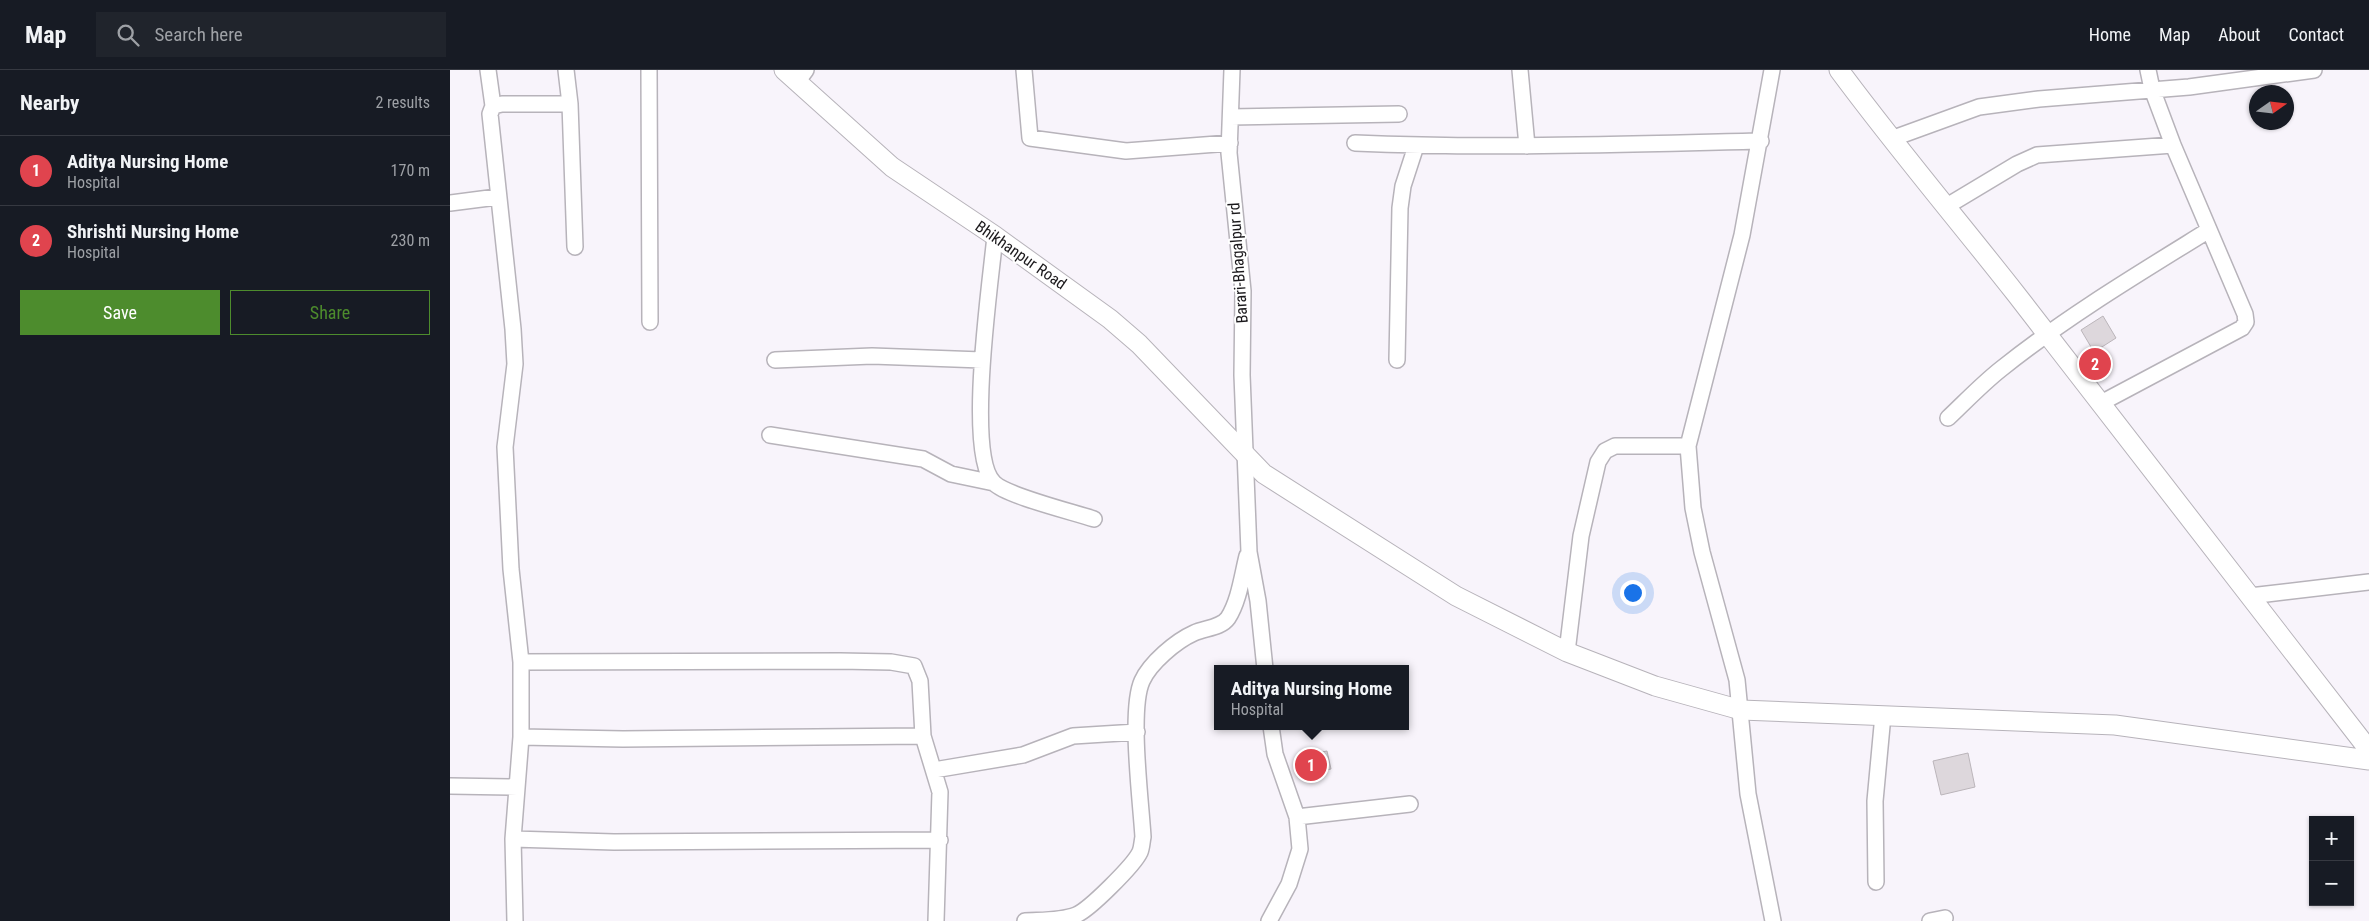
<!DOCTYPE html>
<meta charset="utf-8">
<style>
body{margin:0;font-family:"Roboto Condensed",sans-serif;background:#20242c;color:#f1f3f6}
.controls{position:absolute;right:15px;bottom:15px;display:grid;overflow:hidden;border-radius:0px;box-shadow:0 1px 4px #0004}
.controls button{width:45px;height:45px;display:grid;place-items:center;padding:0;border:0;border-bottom:1px solid #363941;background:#171b24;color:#f1f3f6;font:25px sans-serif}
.compass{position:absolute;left:1799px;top:15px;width:45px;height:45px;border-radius:50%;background:#171b24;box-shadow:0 1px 4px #0004;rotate:76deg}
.you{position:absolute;left:1182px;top:522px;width:18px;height:18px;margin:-12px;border:4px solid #fff;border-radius:50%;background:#1a73e8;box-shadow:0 0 0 8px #1a73e833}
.badge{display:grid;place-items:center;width:32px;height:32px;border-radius:50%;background:#4d8c2d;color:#fff;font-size:16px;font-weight:700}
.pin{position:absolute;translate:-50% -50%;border:2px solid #fff;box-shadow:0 1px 5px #0006}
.popup{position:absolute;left:764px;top:595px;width:195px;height:65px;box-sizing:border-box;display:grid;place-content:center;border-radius:0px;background:#171b24;filter:drop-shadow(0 1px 4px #0005);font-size:16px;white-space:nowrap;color:#9ea1a6}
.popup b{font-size:19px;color:#f1f3f6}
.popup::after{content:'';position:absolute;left:50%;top:100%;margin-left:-10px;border:10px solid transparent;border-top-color:#171b24}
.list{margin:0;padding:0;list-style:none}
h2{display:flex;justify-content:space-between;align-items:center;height:65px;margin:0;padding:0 20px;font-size:21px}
h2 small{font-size:16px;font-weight:400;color:#9ea1a6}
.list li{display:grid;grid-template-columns:32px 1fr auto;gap:15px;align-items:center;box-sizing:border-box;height:70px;padding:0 20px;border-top:1px solid #363941}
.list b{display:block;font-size:19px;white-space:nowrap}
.list p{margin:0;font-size:16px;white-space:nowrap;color:#9ea1a6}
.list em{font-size:16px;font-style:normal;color:#9ea1a6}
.actions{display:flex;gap:10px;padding:15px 20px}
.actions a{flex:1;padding:11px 0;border:1px solid #4d8c2d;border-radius:0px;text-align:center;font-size:18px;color:#4d8c2d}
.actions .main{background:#4d8c2d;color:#fff}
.icon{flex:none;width:28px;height:28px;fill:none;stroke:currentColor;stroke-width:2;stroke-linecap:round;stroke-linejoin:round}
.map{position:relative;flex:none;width:1919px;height:851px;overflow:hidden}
header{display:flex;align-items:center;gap:30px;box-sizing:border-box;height:70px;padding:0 25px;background:#171b24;border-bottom:1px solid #363941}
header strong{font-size:24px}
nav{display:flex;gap:28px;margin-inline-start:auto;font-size:18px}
.search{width:350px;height:45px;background:#20242c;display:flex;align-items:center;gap:12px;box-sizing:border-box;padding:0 18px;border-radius:0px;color:#9ea1a6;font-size:19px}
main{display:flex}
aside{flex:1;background:#171b24}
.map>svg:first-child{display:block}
.building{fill:#ddd7dc;stroke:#bbb5ba}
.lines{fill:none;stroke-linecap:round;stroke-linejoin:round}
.minor-casing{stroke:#b7b3ba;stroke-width:18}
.major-casing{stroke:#b7b3ba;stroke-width:21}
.minor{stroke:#fff;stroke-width:15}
.major{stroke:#fff;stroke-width:19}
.labels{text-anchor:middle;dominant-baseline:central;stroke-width:4;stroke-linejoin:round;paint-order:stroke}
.street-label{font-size:16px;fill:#1b191c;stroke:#fff}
</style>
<header>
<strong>Map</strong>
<div class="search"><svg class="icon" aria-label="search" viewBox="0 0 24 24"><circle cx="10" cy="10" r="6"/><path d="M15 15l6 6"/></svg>Search here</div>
<nav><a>Home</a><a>Map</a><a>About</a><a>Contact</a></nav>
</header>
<main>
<aside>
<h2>Nearby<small>2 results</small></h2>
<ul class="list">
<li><span class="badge" style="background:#e0444e">1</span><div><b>Aditya Nursing Home</b><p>Hospital</p></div><em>170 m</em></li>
<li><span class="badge" style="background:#e0444e">2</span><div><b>Shrishti Nursing Home</b><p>Hospital</p></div><em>230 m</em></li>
</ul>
<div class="actions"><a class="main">Save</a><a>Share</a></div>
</aside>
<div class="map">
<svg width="1919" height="851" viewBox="0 0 1919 851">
<rect width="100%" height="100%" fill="#f8f4fb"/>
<path class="building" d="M1653,246L1666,268L1644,282L1631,260Z
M1651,284L1657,295L1642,304L1635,293Z
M877,681L881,699L850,705L847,687Z
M1518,683L1525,717L1491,725L1483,691Z"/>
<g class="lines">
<defs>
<path id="minor" d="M38,0L43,36
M199,0L200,252
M574,0L580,68L676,81L780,73
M782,0L779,83L793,221L792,305L799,482L808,531L815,599
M1070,0L1077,76
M1322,0L1292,165L1238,376L1243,438L1252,482L1287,610L1298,724L1323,851
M347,12L356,0
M120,34L125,177
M781,47L949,44
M1441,69L1529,37L1589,29L1739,17L1864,0
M905,73C1040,79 1176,74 1311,71
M0,133L47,127
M1497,136L1567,94L1587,85L1723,75
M545,166C541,209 515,385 544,413C557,426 623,442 644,449
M325,290L422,286L532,290
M947,290L950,138L953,116L966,76
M1651,333L1792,258L1796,252L1795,244L1723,75L1702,19L1698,0
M1498,348C1515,332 1532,314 1551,299C1616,247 1688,204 1759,160
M320,365L473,389L501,404L544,413
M1800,526L1919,512
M1117,582L1131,466L1148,392L1155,381L1165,376H1238
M71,592L390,591L441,592L464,596L470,611L473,666L490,722L486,851
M71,667L173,669L473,666
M484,700L573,685L623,666L687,662
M0,716L67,717
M847,747L960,734
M63,769L164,772L490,770
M1426,812L1425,731L1433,645
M65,851L63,769L71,667V592L61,499L55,377L65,294L63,259L40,44L43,36L52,34H120L116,0
M575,851C592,850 611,851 626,845C639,840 684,795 690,782C692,777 692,771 693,767C691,732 679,640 692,611C700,593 726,571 744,563C755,558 771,558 778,548C789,531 792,506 797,486
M819,851L839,814L850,779L847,747L825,684L821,656
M1480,851L1495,848"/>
<path id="major" d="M334,0L442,97L545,166L660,249L689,274L814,404L1006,526L1117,582L1205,616L1291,640L1665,655L1919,690
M1389,0C1446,77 1507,149 1566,224C1685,376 1802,528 1919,680"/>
</defs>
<use href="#minor" class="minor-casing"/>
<use href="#major" class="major-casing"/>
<use href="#minor" class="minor"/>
<use href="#major" class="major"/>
</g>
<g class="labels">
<g class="street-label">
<text transform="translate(571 185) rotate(35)">Bhikhanpur Road</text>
<text transform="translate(788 193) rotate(-94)">Barari-Bhagalpur rd</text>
</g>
</g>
</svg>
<div class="controls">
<button>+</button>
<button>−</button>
</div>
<svg class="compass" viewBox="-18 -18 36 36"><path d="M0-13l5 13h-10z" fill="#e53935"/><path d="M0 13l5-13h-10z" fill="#9ea1a6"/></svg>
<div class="you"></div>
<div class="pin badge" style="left:861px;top:695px;background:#e0444e">1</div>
<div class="popup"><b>Aditya Nursing Home</b>Hospital</div>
<div class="pin badge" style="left:1645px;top:294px;background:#e0444e">2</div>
</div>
</main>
